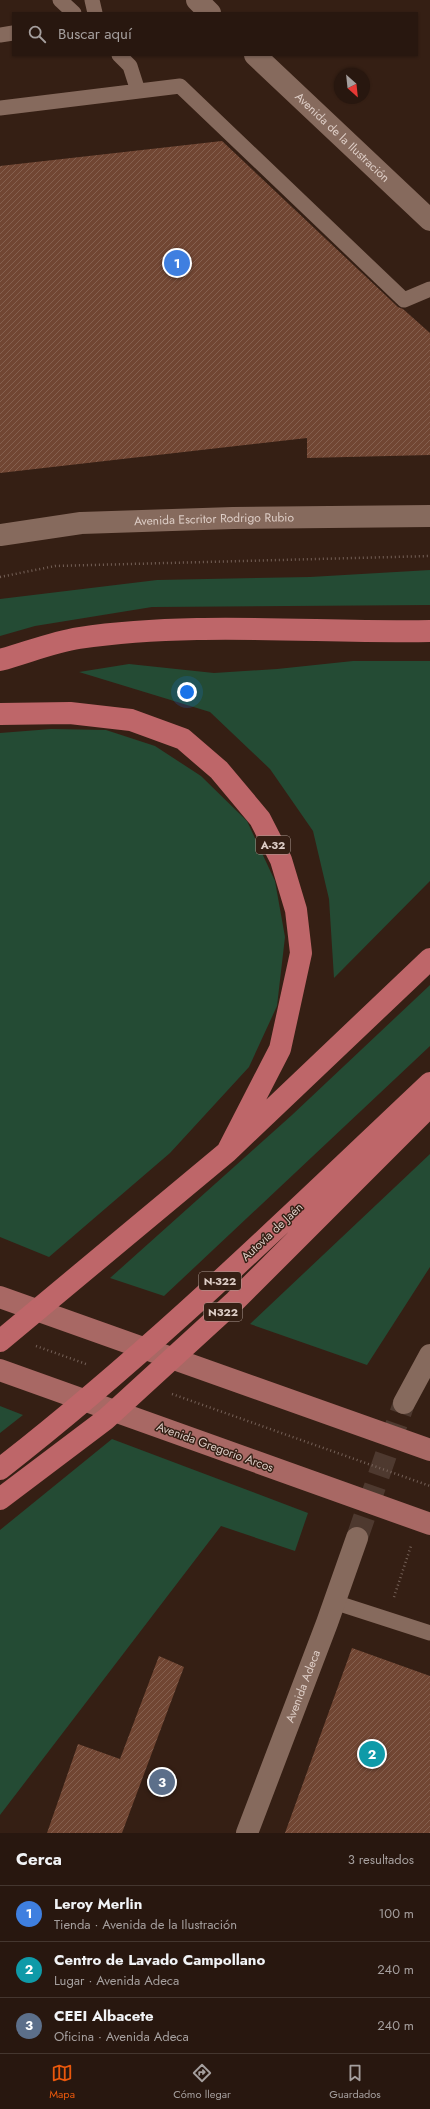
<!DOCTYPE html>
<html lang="es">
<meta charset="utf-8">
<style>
body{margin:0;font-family:Jost,sans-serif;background:#302018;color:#f1f3f6}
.compass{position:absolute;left:334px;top:68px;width:36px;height:36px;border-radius:50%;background:#28170f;box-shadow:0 1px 3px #0004;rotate:153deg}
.you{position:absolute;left:187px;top:692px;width:14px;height:14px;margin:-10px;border:3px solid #fff;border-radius:50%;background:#1a73e8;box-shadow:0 0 0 6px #1a73e833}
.badge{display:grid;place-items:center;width:26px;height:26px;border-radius:50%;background:#ea580c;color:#fff;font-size:13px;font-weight:700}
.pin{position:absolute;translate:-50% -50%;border:2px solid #fff;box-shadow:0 1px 4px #0006}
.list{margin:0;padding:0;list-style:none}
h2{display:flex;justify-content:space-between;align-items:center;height:52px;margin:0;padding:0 16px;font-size:17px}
h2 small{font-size:13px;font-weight:400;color:#a59f9e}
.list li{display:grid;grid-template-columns:26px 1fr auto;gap:12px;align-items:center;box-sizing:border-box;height:56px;padding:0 16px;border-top:1px solid #44362f}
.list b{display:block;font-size:15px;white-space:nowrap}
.list p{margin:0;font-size:13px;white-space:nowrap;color:#a59f9e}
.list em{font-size:13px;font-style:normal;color:#a59f9e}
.icon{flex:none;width:22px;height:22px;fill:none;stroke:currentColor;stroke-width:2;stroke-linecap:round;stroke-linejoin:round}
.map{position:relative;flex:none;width:430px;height:1833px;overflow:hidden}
.search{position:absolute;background:#28170f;box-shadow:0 1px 3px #0004;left:12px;right:12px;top:12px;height:44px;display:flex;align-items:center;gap:10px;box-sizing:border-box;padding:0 14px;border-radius:0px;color:#a59f9e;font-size:15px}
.sheet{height:220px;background:#28170f}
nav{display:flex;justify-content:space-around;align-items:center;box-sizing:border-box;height:56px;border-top:1px solid #44362f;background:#28170f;font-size:11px;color:#a59f9e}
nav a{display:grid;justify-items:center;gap:2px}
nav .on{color:#ea580c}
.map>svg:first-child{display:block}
.green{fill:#244b34}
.building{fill:url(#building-hatch)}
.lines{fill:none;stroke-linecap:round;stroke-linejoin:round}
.minor-tunnel{stroke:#4e392f;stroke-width:22;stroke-dasharray:22 11;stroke-linecap:butt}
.path{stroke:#756158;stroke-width:2.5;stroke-dasharray:1 3;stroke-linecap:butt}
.service{stroke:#866a5d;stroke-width:15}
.minor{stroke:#866a5d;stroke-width:22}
.tertiary{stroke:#866a5d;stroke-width:22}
.primary{stroke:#a86864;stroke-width:22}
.motorway{stroke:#be6669;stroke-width:22}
.labels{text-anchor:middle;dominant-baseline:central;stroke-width:3;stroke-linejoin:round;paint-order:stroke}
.shield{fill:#351f14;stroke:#ab9a91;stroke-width:1}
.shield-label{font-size:11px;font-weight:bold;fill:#decec7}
.street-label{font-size:12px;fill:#decec7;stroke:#351f14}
</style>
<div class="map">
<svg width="430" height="1833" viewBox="0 0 430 1833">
<defs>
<pattern id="building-hatch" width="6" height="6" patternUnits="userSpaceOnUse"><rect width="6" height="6" fill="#714633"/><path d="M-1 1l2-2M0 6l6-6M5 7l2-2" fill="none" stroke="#85604f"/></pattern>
</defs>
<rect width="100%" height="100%" fill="#351f14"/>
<path class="green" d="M430,570V605L152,607L35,626L0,636V599L157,580L310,577Z
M353,661H430V881L334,978L329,899L313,831L270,769L210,712L79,672L129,664L214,673L277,669Z
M51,729L106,730L155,746L201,776L247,821L275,881L285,937L277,1006L249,1067L170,1153L49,1257L0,1237V733Z
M430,985V1046L164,1296L110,1278L292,1115Z
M430,1154V1267L367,1365L250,1324Z
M0,1406L23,1415L0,1433Z
M112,1439L308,1513L295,1551L221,1526L0,1815V1530Z"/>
<path class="building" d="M222,141L398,307L403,309L430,333V455L307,458V438L0,473V166Z
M352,1648L430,1676V1833H285Z
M159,1656L184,1667L122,1833H47L78,1744L120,1759Z"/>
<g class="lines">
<path class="minor-tunnel" d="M357,1538L404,1403"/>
<path class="path" d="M0,577L55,566L430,556
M36,1346L86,1364
M172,1394L430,1486
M394,1597L411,1546"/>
<path class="service" d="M60,0L74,13
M92,0L95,13
M0,35L13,33
M119,55L130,66L138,91
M0,108L180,86L404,300L430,289
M334,1602L430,1633"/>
<g class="minor">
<path id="s1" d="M0,535L81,523L233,518L430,516"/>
<path d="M404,1403L430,1355"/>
<path id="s2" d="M247,1833L327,1623L357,1538"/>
</g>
<g class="tertiary">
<path d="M197,0L210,13"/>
<path id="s3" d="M255,55L430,220"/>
</g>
<path class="primary" d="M0,1297L430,1450
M0,1370L430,1524"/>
<path class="motorway" d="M0,660C26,653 53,642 79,638C195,621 313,633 430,631
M0,714L70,713L131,720L183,739L219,770L260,819L281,860L296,910L301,953L280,1049L227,1152
M0,1341L227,1152L430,959
M0,1469C152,1351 290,1215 430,1083
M0,1499L106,1419L235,1301L430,1106"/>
</g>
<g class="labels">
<g class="shield">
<rect x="256" y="836" width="34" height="18" rx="3"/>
<rect x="199" y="1272" width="42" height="18" rx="3"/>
<rect x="204" y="1303" width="38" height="18" rx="3"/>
</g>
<g class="shield-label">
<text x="273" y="845">A-32</text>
<text x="220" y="1281">N-322</text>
<text x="223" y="1312">N322</text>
</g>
<g class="street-label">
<text stroke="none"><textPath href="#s3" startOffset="120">Avenida de la Ilustración</textPath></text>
<text stroke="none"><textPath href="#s1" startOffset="215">Avenida Escritor Rodrigo Rubio</textPath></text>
<text transform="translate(272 1232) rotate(-43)">Autovía de Jaén</text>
<text transform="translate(215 1447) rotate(20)">Avenida Gregorio Arcos</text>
<text stroke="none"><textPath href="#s2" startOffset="157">Avenida Adeca</textPath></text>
</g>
</g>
</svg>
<svg class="compass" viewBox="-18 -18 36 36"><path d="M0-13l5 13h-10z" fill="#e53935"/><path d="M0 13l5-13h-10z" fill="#a59f9e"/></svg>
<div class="you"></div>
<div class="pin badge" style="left:177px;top:263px;background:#3f7fe0">1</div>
<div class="pin badge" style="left:372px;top:1754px;background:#0f9aa8">2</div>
<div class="pin badge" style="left:162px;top:1782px;background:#5c6f8a">3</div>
<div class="search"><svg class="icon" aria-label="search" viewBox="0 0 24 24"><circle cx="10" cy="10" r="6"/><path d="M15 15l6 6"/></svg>Buscar aquí</div>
</div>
<section class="sheet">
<h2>Cerca<small>3 resultados</small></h2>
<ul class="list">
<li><span class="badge" style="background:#3f7fe0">1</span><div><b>Leroy Merlin</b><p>Tienda · Avenida de la Ilustración</p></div><em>100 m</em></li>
<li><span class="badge" style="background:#0f9aa8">2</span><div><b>Centro de Lavado Campollano</b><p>Lugar · Avenida Adeca</p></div><em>240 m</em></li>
<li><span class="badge" style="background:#5c6f8a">3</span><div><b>CEEI Albacete</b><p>Oficina · Avenida Adeca</p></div><em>240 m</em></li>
</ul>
</section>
<nav>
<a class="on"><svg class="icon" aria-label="map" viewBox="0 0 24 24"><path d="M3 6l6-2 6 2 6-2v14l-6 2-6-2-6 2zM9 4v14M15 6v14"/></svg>Mapa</a>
<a><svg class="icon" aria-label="directions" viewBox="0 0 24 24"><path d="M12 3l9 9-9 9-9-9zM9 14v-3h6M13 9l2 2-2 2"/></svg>Cómo llegar</a>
<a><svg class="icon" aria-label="saved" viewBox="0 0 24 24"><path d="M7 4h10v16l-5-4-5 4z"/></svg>Guardados</a>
</nav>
